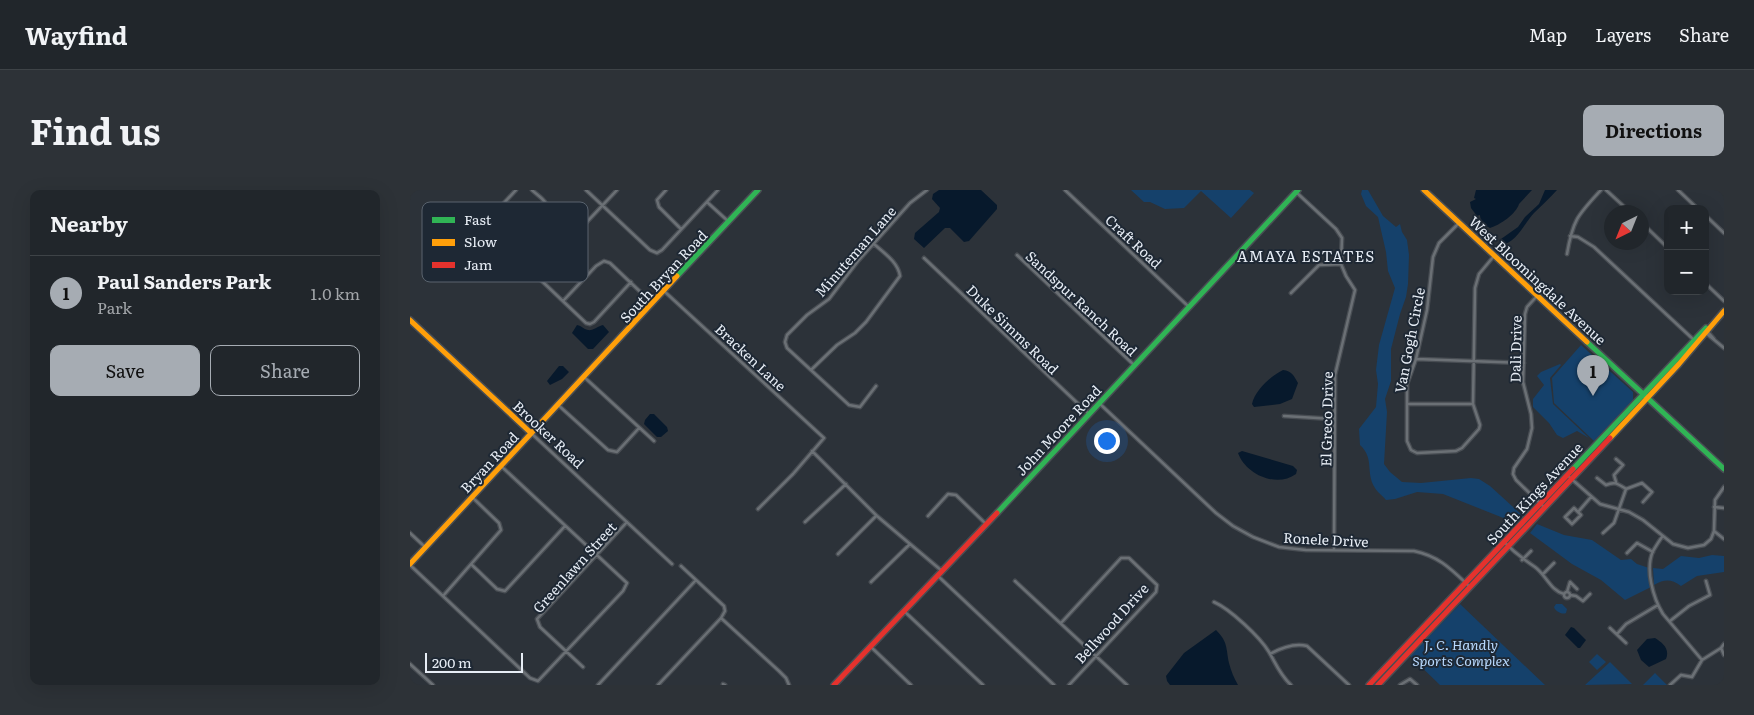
<!DOCTYPE html>
<meta charset="utf-8">
<style>
body{margin:0;font-family:Literata,serif;background:#2d3237;color:#f1f3f6}
.controls{position:absolute;right:15px;top:15px;display:grid;overflow:hidden;border-radius:10px;box-shadow:0 5px 20px #0002}
.controls button{width:45px;height:45px;display:grid;place-items:center;padding:0;border:0;border-bottom:1px solid #3e4347;background:#21262b;color:#f1f3f6;font:25px sans-serif}
.compass{position:absolute;left:1194px;top:15px;width:45px;height:45px;border-radius:50%;background:#21262b;box-shadow:0 5px 20px #0002;rotate:223deg}
.scale{position:absolute;left:15px;bottom:12px;width:98px;box-sizing:border-box;padding-left:5px;border:2px solid #e7edf5;border-top:0;font-size:14px;line-height:18px;white-space:nowrap;color:#e7edf5;-webkit-text-stroke:4px #1e2834;paint-order:stroke}
.you{position:absolute;left:696px;top:250px;width:18px;height:18px;margin:-12px;border:4px solid #fff;border-radius:50%;background:#1a73e8;box-shadow:0 0 0 8px #1a73e833}
.badge{display:grid;place-items:center;width:32px;height:32px;border-radius:50%;background:#a6acb3;color:#111;font-size:16px;font-weight:700}
.pin{position:absolute;translate:-50% -41px;filter:drop-shadow(0 1px 2px #0008)}
.pin::after{content:'';position:absolute;top:26px;width:18px;height:15px;background:inherit;clip-path:polygon(0 0,100% 0,50% 100%)}
.list{margin:0;padding:0;list-style:none}
h2{display:flex;justify-content:space-between;align-items:center;height:65px;margin:0;padding:0 20px;font-size:21px}
h2 small{font-size:16px;font-weight:400;color:#a2a5a9}
.list li{display:grid;grid-template-columns:32px 1fr auto;gap:15px;align-items:center;box-sizing:border-box;height:75px;padding:0 20px;border-top:1px solid #3e4347}
.list b{display:block;font-size:19px;white-space:nowrap}
.list p{margin:0;font-size:16px;white-space:nowrap;color:#a2a5a9}
.list em{font-size:16px;font-style:normal;color:#a2a5a9}
.actions{display:flex;gap:10px;padding:15px 20px}
.actions a{flex:1;padding:11px 0;border:1px solid #a6acb3;border-radius:10px;text-align:center;font-size:18px;color:#a6acb3}
.actions .main{background:#a6acb3;color:#111}
.map{position:relative;flex:none;width:1314px;height:495px;overflow:hidden;border-radius:10px}
header{display:flex;align-items:center;gap:30px;box-sizing:border-box;height:70px;padding:0 25px;background:#21262b;border-bottom:1px solid #3e4347}
header strong{font-size:24px}
nav{display:flex;gap:28px;margin-inline-start:auto;font-size:18px}
.intro{display:flex;align-items:center;justify-content:space-between;box-sizing:border-box;height:120px;padding:0 30px}
h1{margin:0;font-size:35px}
.button{padding:12px 22px;border-radius:10px;background:#a6acb3;color:#111;font-size:18px;font-weight:700}
main{display:flex;gap:30px;padding:0 30px}
aside{flex:1;background:#21262b;border-radius:10px;box-shadow:0 5px 20px #0002}
.map>svg:first-child{display:block}
.green{fill:#15416b}
.water{fill:#07192c}
.lines{fill:none;stroke-linecap:round;stroke-linejoin:round}
.street-casing{stroke:#484d53;stroke-width:5}
.fast-casing{stroke:#484d53;stroke-width:8}
.slow-casing{stroke:#484d53;stroke-width:8}
.jam-casing{stroke:#484d53;stroke-width:8}
.street{stroke:#6b7075;stroke-width:2.5}
.fast{stroke:#30b455;stroke-width:5}
.slow{stroke:#ff9f0a;stroke-width:5}
.jam{stroke:#e5322d;stroke-width:5}
.labels{text-anchor:middle;dominant-baseline:central;stroke-width:4;stroke-linejoin:round;paint-order:stroke}
.street-label{font-size:14px;fill:#e7edf5;stroke:#1e2834}
.park-label{font-size:14px;font-style:italic;fill:#b7d8fd;stroke:#1e2834}
.neighbourhood-label{font-size:15px;letter-spacing:1px;fill:#e7edf5;stroke:#1e2834}
.key{fill:#1e2834;stroke:#5a636e;stroke-width:1}
.key-label{font-size:14px;fill:#e7edf5}
</style>
<header>
<strong>Wayfind</strong>
<nav><a>Map</a><a>Layers</a><a>Share</a></nav>
</header>
<div class="intro"><h1>Find us</h1><a class="button">Directions</a></div>
<main>
<aside>
<h2>Nearby<small></small></h2>
<ul class="list">
<li><span class="badge">1</span><div><b>Paul Sanders Park</b><p>Park</p></div><em>1.0 km</em></li>
</ul>
<div class="actions"><a class="main">Save</a><a>Share</a></div>
</aside>
<div class="map">
<svg width="1314" height="495" viewBox="0 0 1314 495">
<rect width="100%" height="100%" fill="#2c3239"/>
<path class="green" d="M721,0H840L844,3L821,28L791,1L774,18L755,19L740,12H734Z
M952,0H958L973,26L986,37L990,34L992,42L997,50L999,65L998,94L996,107L990,124L981,159V191L975,209L977,222L974,274L980,282L992,292L1011,293L1061,288L1069,289L1080,296L1113,326L1106,333L1033,304L1007,302L985,309L976,310C973,306 967,302 965,298C955,282 965,269 950,255L949,239L966,217L968,194L966,180L969,155L985,98L978,81L976,62L968,27L956,16L951,4Z
M1171,155L1223,202V210L1184,251L1144,213L1142,188Z
M1150,174L1151,175L1140,188L1143,214L1179,248L1167,241L1153,248L1147,245L1139,233L1123,217V209L1134,195L1127,186L1131,182Z
M1127,334L1154,345L1182,350L1211,370L1221,369L1227,374L1239,378L1241,397L1215,410L1191,390L1162,374L1120,343Z
M1302,365L1314,366V382L1287,386L1271,396C1261,389 1255,389 1244,395L1243,378L1253,379L1271,366L1289,368Z
M1050,414L1135,495H1030L1000,466Z
M1146,414H1152L1157,419L1156,423C1152,425 1145,421 1144,417Z
M1187,464L1196,472L1187,480L1179,472Z
M1200,472L1222,494L1175,495Z
M1245,483L1257,495H1233Z"/>
<path class="water" d="M529,0H571L587,15V19L559,51L554,52L540,38H535L514,58L504,49L505,43L529,22L530,18L522,9L523,4Z
M1066,0H1122L1109,14C1106,24 1090,35 1080,38C1075,36 1070,31 1070,25L1067,26L1061,18L1060,12L1066,9L1064,8Z
M1135,0H1147C1140,8 1132,15 1124,23C1115,32 1106,54 1091,55L1089,52L1091,49L1108,37L1115,27L1129,14Z
M167,135C172,136 173,139 178,140C183,141 188,136 193,135L199,142L183,159H178L162,143Z
M149,176H153L159,182L152,189L140,195L137,191Z
M873,180C882,181 884,186 888,193L882,209L870,214L844,217L842,214C845,200 861,186 873,180Z
M240,224H244L257,237L258,241L251,247H247L234,234L235,230Z
M832,261L883,276L887,280L886,284C867,298 836,285 828,263Z
M1161,437L1164,438L1176,450L1170,458H1168L1155,445Z
M806,440C818,452 816,458 819,473C821,481 824,488 828,495H760L757,491L756,486L774,463Z
M1245,448C1253,453 1260,459 1256,469L1239,477L1231,470L1227,460L1237,449Z"/>
<g class="lines">
<defs>
<path id="street" d="M106,0L78,30L75,34L76,38L176,133L180,134L184,132L221,92
M176,0L240,60L247,63L252,60L308,0
M256,0L247,10L249,17L271,39
M655,0L779,117
M1196,0L1220,22
M1268,0L1288,19
M886,2L926,39L932,48L931,74L936,86L945,100L925,185L924,360
M297,12L319,32
M1295,25L1314,43
M1049,33L1029,53L1023,67L1017,120L1006,169L997,194V251L1001,260L1007,263L1046,261L1052,258L1069,239L1070,235L1063,214L1065,98L1069,84L1084,66
M1232,33L1258,58
M1160,46L1168,47L1184,57L1284,150
M100,61L136,21C140,12 128,6 122,0
M1157,64C1163,29 1168,25 1191,0
M607,65L724,175
M514,68L679,224
M126,86L207,0
M1295,93L1314,111
M254,101L414,248L383,284L348,319
M881,103L909,75L931,74
M1127,106L1117,117L1115,124L1113,192L1121,224L1122,238L1117,259L1104,278L1103,284L1106,290L1135,318
M153,111L186,76L194,71L200,73L242,113
M1297,141L1304,149
M1296,143L1314,158
M1006,169L1114,173
M401,180L427,155L445,143L456,132L490,86C488,72 474,63 464,54
M173,186L244,251
M466,196L450,217L439,215L377,158L375,152L377,145L397,125L419,109L448,71L500,13L517,0
M689,213L806,323L823,336L843,347L869,357L896,360L1004,361C1029,366 1042,380 1060,397
M147,214L198,260L207,262L229,238
M997,214H1063
M874,226L924,229
M121,243L262,374
M402,261L467,326L532,381
M1157,285L1190,314L1219,322L1233,330L1263,354L1278,358L1294,355L1301,349L1304,341L1305,310L1314,297
M1187,288L1196,295C1205,291 1208,294 1216,299
M1206,292L1204,285L1213,275L1206,269
M1216,299L1232,293L1242,302L1233,312
M1304,317L1314,318
M1164,318L1171,325L1162,334L1155,327Z
M1168,322L1181,307
M518,326L538,304L546,305L576,334
M395,332L436,294
M1304,341L1314,349
M0,343L15,357
M1193,343L1204,333L1216,299
M1252,347C1249,351 1246,356 1243,361C1235,379 1243,408 1253,424L1292,470
M1094,352C1105,363 1113,369 1125,377C1136,385 1141,401 1154,404
M1217,363L1227,353L1243,362
M428,364L466,326
M1112,370L1121,361
M0,375L120,488L128,491L213,401L217,393L91,276
M62,375L87,399L95,401L155,336
M1133,384L1144,373
M528,386L644,495
M605,391L717,495
M461,392L500,354
M1157,402L1160,392L1167,399
M1154 405a3 3 0 1 1 6 0a3 3 0 1 1-6 0Z
M1160,405L1166,406L1173,411L1180,404
M33,406L91,340L89,333L62,307
M804,412C820,419 850,447 859,462C866,474 870,485 881,495
M494,421L573,495
M311,428L369,481L376,488L379,495
M1260,431L1279,416L1300,405L1296,391
M651,433L711,368H719L747,395L746,402L659,495
M1200,438L1216,453
M1207,444L1216,434L1248,415
M1314,454L1311,458L1314,465
M461,457L501,495
M860,464C871,458 885,453 897,456L939,495
M0,474L23,495
M173,477L130,437L127,429L217,332
M313,494L315,495
M188,495L286,390
M248,495L311,428L315,421L314,416L271,376
M990,495L1000,489L1007,495
M1260,495L1271,485L1282,487L1292,470L1311,458"/>
<path id="fast" d="M267,86L348,0
M1177,152L1314,279
M1163,279L1296,138
M587,323L888,0"/>
<path id="slow" d="M1014,0L1177,152
M0,130L121,243
M1200,248L1269,174L1314,121
M0,374L267,86"/>
<path id="jam" d="M424,495L587,323
M959,495L1163,279
M968,495L1200,248"/>
</defs>
<use href="#street" class="street-casing"/>
<use href="#fast" class="fast-casing"/>
<use href="#slow" class="slow-casing"/>
<use href="#jam" class="jam-casing"/>
<use href="#street" class="street"/>
<use href="#fast" class="fast"/>
<use href="#slow" class="slow"/>
<use href="#jam" class="jam"/>
</g>
<g class="labels">
<g class="street-label">
<text transform="translate(724 51) rotate(43)">Craft Road</text>
<text transform="translate(445 61) rotate(-49)">Minuteman Lane</text>
<text transform="translate(253 86) rotate(-47)">South Bryan Road</text>
<text transform="translate(1128 90) rotate(43)">West Bloomingdale Avenue</text>
<text transform="translate(672 113) rotate(43)">Sandspur Ranch Road</text>
<text transform="translate(603 139) rotate(44)">Duke Simms Road</text>
<text transform="translate(999 150) rotate(-79)">Van Gogh Circle</text>
<text transform="translate(1105 159) rotate(-89)">Dali Drive</text>
<text transform="translate(341 167) rotate(43)">Bracken Lane</text>
<text transform="translate(916 229) rotate(-89)">El Greco Drive</text>
<text transform="translate(648 240) rotate(-47)">John Moore Road</text>
<text transform="translate(139 244) rotate(43)">Brooker Road</text>
<text transform="translate(79 272) rotate(-47)">Bryan Road</text>
<text transform="translate(1124 303) rotate(-47)">South Kings Avenue</text>
<text transform="translate(916 349) rotate(3)">Ronele Drive</text>
<text transform="translate(164 377) rotate(-48)">Greenlawn Street</text>
<text transform="translate(701 433) rotate(-48)">Bellwood Drive</text>
</g>
<g class="park-label">
<text x="1051" y="454">J. C. Handly<tspan x="1051" dy="16">Sports Complex</tspan></text>
</g>
<g class="neighbourhood-label">
<text x="896" y="65">AMAYA ESTATES</text>
</g>
</g>
<rect x="12" y="12" width="166" height="80" rx="8" class="key"/>
<rect x="22" y="27" width="23" height="6" fill="#30b455"/>
<rect x="22" y="49" width="23" height="7" fill="#ff9f0a"/>
<rect x="22" y="72" width="23" height="6" fill="#e5322d"/>
<g class="key-label">
<text x="54" y="35">Fast</text>
<text x="54" y="57">Slow</text>
<text x="54" y="80">Jam</text>
</g>
</svg>
<div class="controls">
<button>+</button>
<button>−</button>
</div>
<svg class="compass" viewBox="-18 -18 36 36"><path d="M0-13l5 13h-10z" fill="#e53935"/><path d="M0 13l5-13h-10z" fill="#a2a5a9"/></svg>
<div class="scale">200 m</div>
<div class="you"></div>
<div class="pin badge" style="left:1183px;top:206px">1</div>
</div>
</main>
